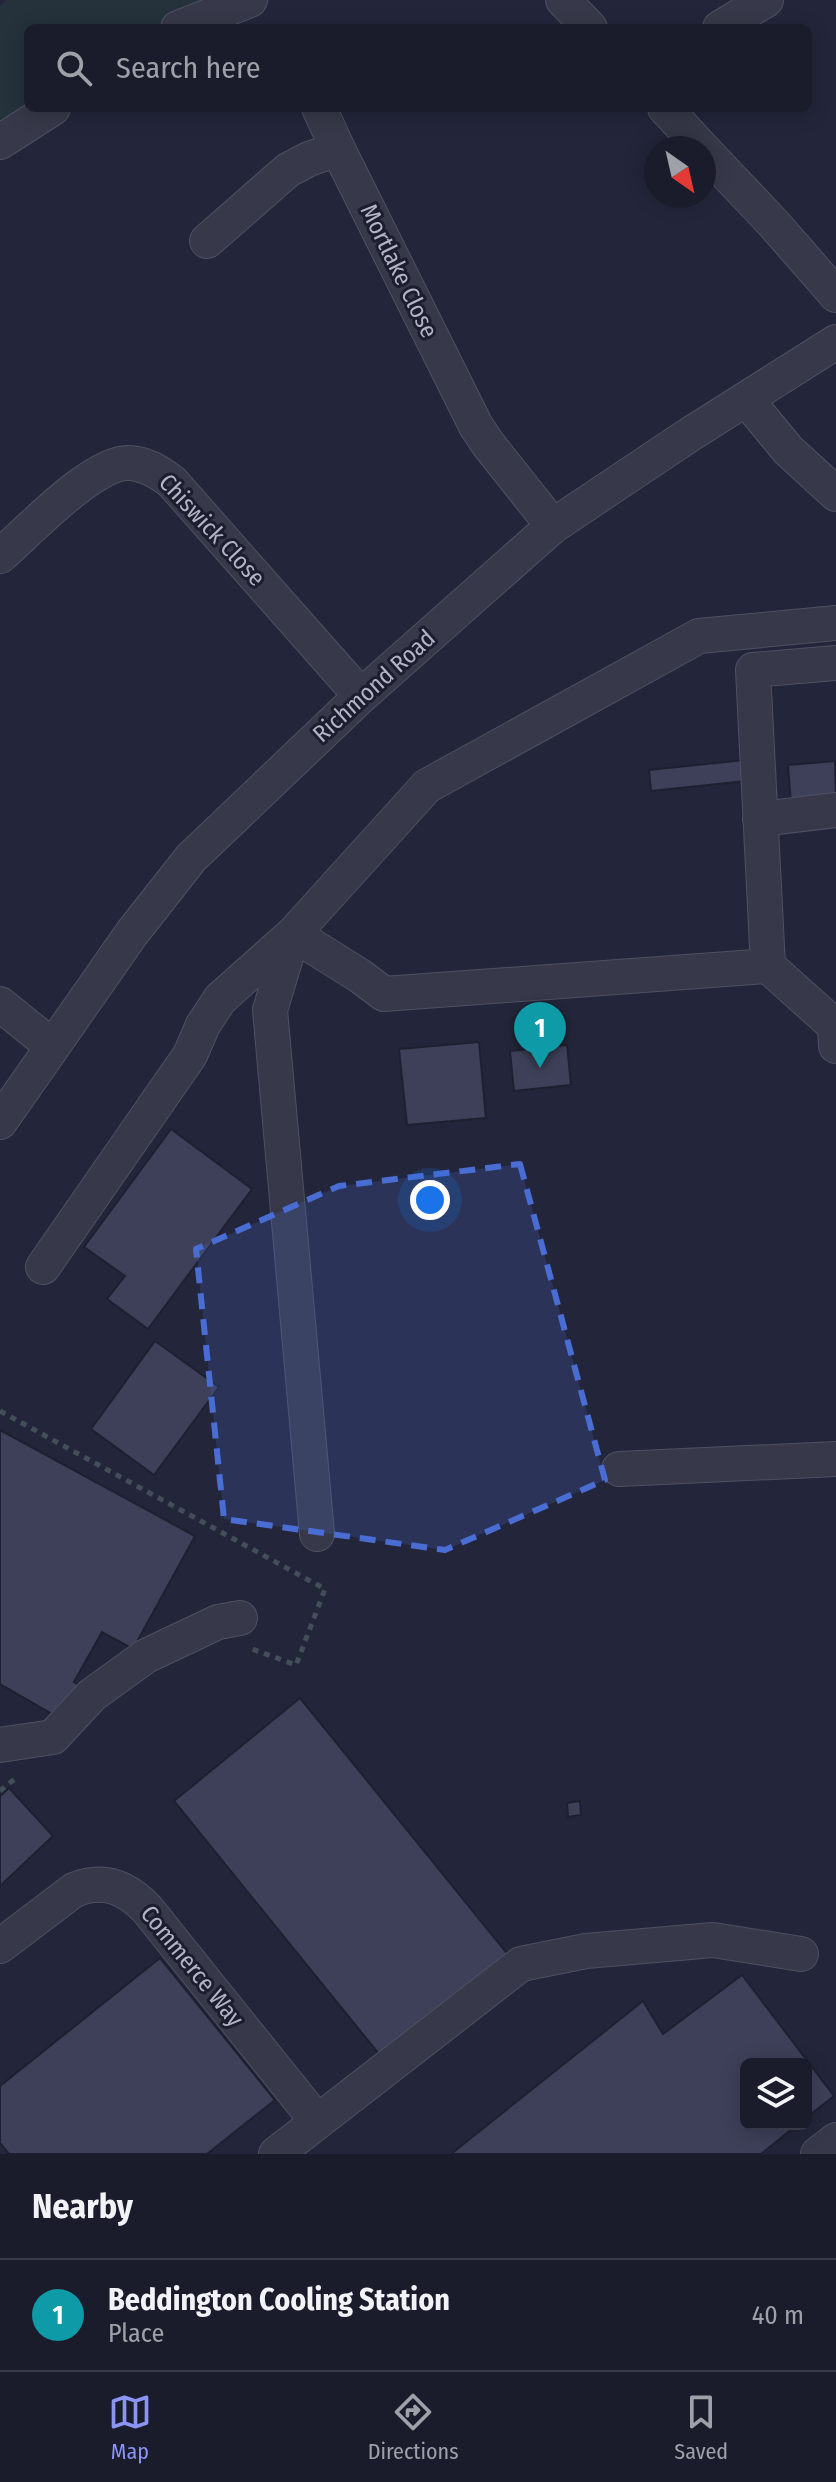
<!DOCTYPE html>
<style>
body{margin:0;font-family:"Fira Sans Condensed",sans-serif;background:#272938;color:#f1f3f6}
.controls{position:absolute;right:24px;bottom:24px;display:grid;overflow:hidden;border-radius:12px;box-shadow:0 4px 20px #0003}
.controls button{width:72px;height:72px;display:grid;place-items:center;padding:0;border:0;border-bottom:2px solid #383a48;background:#1a1c2c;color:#f1f3f6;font:40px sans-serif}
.compass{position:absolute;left:644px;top:136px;width:72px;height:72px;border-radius:50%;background:#1a1c2c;box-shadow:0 4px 20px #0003;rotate:146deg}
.you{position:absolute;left:430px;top:1200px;width:28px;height:28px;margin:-20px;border:6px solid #fff;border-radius:50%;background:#1a73e8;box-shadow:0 0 0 12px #1a73e833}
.badge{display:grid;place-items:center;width:52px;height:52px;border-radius:50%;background:#8a94f3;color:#fff;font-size:26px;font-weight:700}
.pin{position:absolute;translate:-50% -66px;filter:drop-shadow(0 2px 4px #0008)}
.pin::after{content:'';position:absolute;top:42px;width:28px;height:24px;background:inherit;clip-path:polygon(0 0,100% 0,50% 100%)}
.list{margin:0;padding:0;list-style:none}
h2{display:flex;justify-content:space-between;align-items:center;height:104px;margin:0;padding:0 32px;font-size:34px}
h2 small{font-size:26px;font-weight:400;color:#9fa1a9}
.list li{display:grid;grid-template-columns:52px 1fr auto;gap:24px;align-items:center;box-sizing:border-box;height:112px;padding:0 32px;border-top:2px solid #383a48}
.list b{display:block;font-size:30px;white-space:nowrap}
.list p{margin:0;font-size:26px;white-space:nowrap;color:#9fa1a9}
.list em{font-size:26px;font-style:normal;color:#9fa1a9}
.icon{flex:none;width:44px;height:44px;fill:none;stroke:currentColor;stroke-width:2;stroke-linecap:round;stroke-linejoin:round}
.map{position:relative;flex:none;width:836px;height:2154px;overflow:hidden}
.search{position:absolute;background:#1a1c2c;box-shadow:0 4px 20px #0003;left:24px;right:24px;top:24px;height:88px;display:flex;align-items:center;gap:20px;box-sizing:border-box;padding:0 28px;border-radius:12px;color:#9fa1a9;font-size:30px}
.sheet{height:216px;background:#1a1c2c}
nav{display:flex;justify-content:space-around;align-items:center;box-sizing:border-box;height:112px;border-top:2px solid #383a48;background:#1a1c2c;font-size:22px;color:#9fa1a9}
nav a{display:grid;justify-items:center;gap:4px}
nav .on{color:#8a94f3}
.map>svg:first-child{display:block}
.green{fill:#25323b}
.building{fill:#3d4058;stroke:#1e2031;stroke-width:2}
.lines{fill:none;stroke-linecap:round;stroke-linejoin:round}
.minor-casing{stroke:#4f5162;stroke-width:36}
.path{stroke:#434f58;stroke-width:5;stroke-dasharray:6 6;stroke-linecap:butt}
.minor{stroke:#37394a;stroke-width:34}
.marked{fill:#4a6dd3;fill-opacity:0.2;stroke:#4a6dd3;stroke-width:6;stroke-dasharray:16 10;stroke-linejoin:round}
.labels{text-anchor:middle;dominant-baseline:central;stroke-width:6;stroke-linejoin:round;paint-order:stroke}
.street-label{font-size:24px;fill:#b2b4c6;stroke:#1c1e2f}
</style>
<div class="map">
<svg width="836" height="2154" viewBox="0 0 836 2154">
<rect width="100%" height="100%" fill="#23263a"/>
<path class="green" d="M6,0H222L164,28H28V108L0,134V6Z"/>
<path class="building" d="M744,760L746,781L651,791L649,770Z
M835,761L836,801L791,805L788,765Z
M479,1042L486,1118L407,1125L399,1049Z
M567,1045L571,1085L514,1091L510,1051Z
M171,1129L252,1189L148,1329L107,1299L125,1276L84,1247Z
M155,1341L219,1387L154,1475L91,1429Z
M0,1430L195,1536L133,1649L102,1632L74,1682L80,1686L61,1719L0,1684Z
M300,1698L510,1957L383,2059L174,1801Z
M9,1788L53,1836L0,1886V1796Z
M580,1801L581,1815L568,1817L567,1803Z
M160,1958L275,2100L207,2154H9L0,2143V2086Z
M742,1975L834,2096L806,2118V2064H746V2124H798L761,2154H451L643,2001L663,2034Z"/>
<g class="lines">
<defs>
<path id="minor" d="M563,0L590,28
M178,28L250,0
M720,28L766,0
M319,108L338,149
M665,108L702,148
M0,142L53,108
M704,150L774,224L836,295
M207,241L288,170L309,159L338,149L476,426L488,444L553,526
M746,399L788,450L836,494
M0,556C28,532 92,463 128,463C145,463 159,472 172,482L361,696
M760,819L836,810
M768,966L753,670L836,663
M0,1004L52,1046
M0,1122L132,933L191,858L361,696L553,526L689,435L836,342
M43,1267L190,1055L203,1025L220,999L293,934L360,976L384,994L768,966L835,1026L836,1046
M619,1469L836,1459
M317,1534L270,1010L293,934L427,786L699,636L836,623
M0,1745L53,1737L92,1695L146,1656L218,1622L240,1618
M0,1946L74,1890C103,1878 126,1887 147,1909L317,2121
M276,2154L521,1964L586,1951L713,1940L801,1954
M818,2154L836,2140"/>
</defs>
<use href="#minor" class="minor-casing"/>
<path class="path" d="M0,1411L325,1589L296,1665L252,1649
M0,1791L17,1777"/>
<use href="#minor" class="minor"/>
</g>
<path class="marked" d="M520,1164L605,1480L445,1550L224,1519L196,1249L339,1186Z"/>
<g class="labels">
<g class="street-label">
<text transform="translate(399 271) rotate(64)">Mortlake Close</text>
<text transform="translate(212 530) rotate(47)">Chiswick Close</text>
<text transform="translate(374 686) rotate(-42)">Richmond Road</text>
<text transform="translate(192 1966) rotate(51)">Commerce Way</text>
</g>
</g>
</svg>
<div class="controls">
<button><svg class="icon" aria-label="layers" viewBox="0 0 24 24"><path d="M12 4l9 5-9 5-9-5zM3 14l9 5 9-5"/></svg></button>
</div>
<svg class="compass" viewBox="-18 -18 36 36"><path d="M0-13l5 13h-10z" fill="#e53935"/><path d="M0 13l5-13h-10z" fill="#9fa1a9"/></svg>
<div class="you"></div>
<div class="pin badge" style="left:540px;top:1068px;background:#0f9aa8">1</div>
<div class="search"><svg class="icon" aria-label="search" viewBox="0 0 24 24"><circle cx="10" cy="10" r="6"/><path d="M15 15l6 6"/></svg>Search here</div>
</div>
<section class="sheet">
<h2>Nearby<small></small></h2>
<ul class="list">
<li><span class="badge" style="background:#0f9aa8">1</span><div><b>Beddington Cooling Station</b><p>Place</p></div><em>40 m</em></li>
</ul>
</section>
<nav>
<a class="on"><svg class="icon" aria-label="map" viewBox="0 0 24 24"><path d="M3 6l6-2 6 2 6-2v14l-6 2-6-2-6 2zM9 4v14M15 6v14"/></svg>Map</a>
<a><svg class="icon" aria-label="directions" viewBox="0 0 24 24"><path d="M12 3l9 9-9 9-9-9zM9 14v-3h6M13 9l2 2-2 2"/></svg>Directions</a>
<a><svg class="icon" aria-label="saved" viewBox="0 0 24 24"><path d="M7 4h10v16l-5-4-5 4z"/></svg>Saved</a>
</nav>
